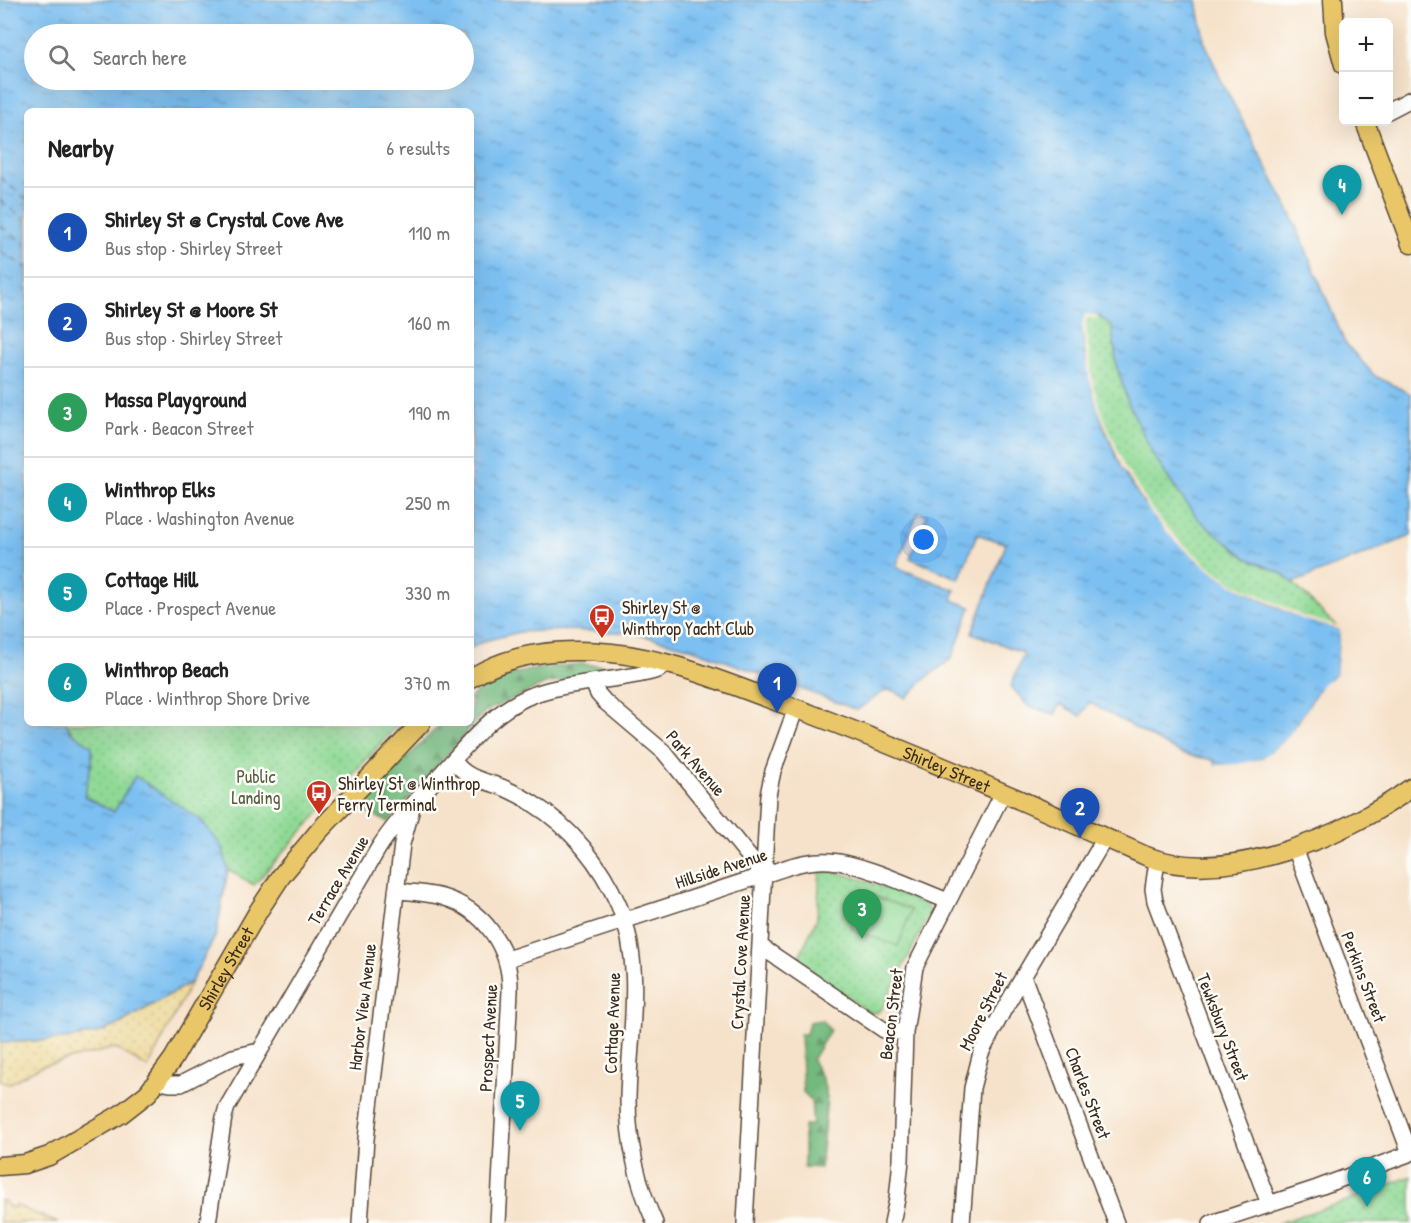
<!DOCTYPE html>
<meta charset="utf-8">
<style>
body{margin:0;font-family:"Patrick Hand",sans-serif;background:#f2f2f2;color:#222}
.controls{position:absolute;right:18px;top:18px;display:grid;overflow:hidden;border-radius:9px;box-shadow:0 6px 24px #0002}
.controls button{width:54px;height:54px;display:grid;place-items:center;padding:0;border:0;border-bottom:2px solid #e0e0e0;background:#fff;color:#222;font:30px sans-serif}
.you{position:absolute;left:924px;top:540px;width:21px;height:21px;margin:-15px;border:4px solid #fff;border-radius:50%;background:#1a73e8;box-shadow:0 0 0 9px #1a73e833}
.badge{display:grid;place-items:center;width:39px;height:39px;border-radius:50%;background:#db2777;color:#fff;font-size:20px;font-weight:700}
.pin{position:absolute;translate:-50% -50px;filter:drop-shadow(0 2px 3px #0008)}
.pin::after{content:'';position:absolute;top:32px;width:21px;height:18px;background:inherit;clip-path:polygon(0 0,100% 0,50% 100%)}
.list{margin:0;padding:0;list-style:none}
h2{display:flex;justify-content:space-between;align-items:center;height:78px;margin:0;padding:0 24px;font-size:26px}
h2 small{font-size:20px;font-weight:400;color:#767676}
.list li{display:grid;grid-template-columns:39px 1fr auto;gap:18px;align-items:center;box-sizing:border-box;height:90px;padding:0 24px;border-top:2px solid #e0e0e0}
.list b{display:block;font-size:22px;white-space:nowrap}
.list p{margin:0;font-size:20px;white-space:nowrap;color:#767676}
.list em{font-size:20px;font-style:normal;color:#767676}
.icon{flex:none;width:33px;height:33px;fill:none;stroke:currentColor;stroke-width:2;stroke-linecap:round;stroke-linejoin:round}
.map{position:relative;flex:none;width:1411px;height:1223px;overflow:hidden}
.search{position:absolute;background:#fff;box-shadow:0 6px 24px #0002;left:24px;top:24px;width:450px;height:66px;display:flex;align-items:center;gap:15px;box-sizing:border-box;padding:0 21px;border-radius:33px;color:#767676;font-size:22px}
.panel{position:absolute;background:#fff;box-shadow:0 6px 24px #0002;left:24px;top:108px;width:450px;height:618px;border-radius:9px}
.map>svg:first-child{display:block}
.forest{fill:url(#forest-firs);stroke:#57724e;stroke-width:1.5}
.sand{fill:url(#sand-dots);stroke:#94825e;stroke-width:1.5}
.park{fill:url(#park-dots);stroke:#65825a;stroke-width:1.5}
.pitch{fill:#8fd995;stroke:#65825a;stroke-width:1.5}
.water{fill:url(#water-ripples);stroke:#5b7488;stroke-width:1.5;fill-rule:evenodd}
.pier{fill:#f6e2ca}
.lines{fill:none;stroke-linecap:round;stroke-linejoin:round}
.ferry{stroke:#4e575d;stroke-width:1.5;stroke-dasharray:8 6;stroke-linecap:butt}
.minor-casing{stroke:#574638;stroke-width:18}
.major-casing{stroke:#574638;stroke-width:21}
.minor{stroke:#fff;stroke-width:15}
.major{stroke:#e9c769;stroke-width:18}
.labels{text-anchor:middle;dominant-baseline:central;stroke-width:5;stroke-linejoin:round;paint-order:stroke}
.poi-label{font-size:18px;fill:#3b2a1e;stroke:#fdfcf7;text-anchor:start}
.street-label{font-size:18px;fill:#3b2a1e;stroke:#fdfcf7}
.park-label{font-size:18px;fill:#545f42;stroke:#fdfcf7}
</style>
<div class="map">
<svg width="1411" height="1223" viewBox="0 0 1411 1223">
<defs>
<pattern id="forest-firs" width="22" height="20" patternUnits="userSpaceOnUse" patternTransform="scale(1.5)"><rect width="22" height="20" fill="#73b97e"/><path d="M5 1l3.5 6h-7zM16 11l3.5 6h-7z" fill="#609767"/></pattern>
<pattern id="sand-dots" width="8" height="8" patternUnits="userSpaceOnUse" patternTransform="scale(1.5)"><rect width="8" height="8" fill="#eeda9e"/><path d="M2 2h.1M6 6h.1" fill="none" stroke="#cdbb88" stroke-width="1.8" stroke-linecap="round"/></pattern>
<pattern id="park-dots" width="8" height="8" patternUnits="userSpaceOnUse" patternTransform="scale(1.5)"><rect width="8" height="8" fill="#8fd995"/><path d="M2 2h.1M6 6h.1" fill="none" stroke="#7cba80" stroke-width="1.8" stroke-linecap="round"/></pattern>
<pattern id="water-ripples" width="26" height="14" patternUnits="userSpaceOnUse" patternTransform="scale(1.5)"><rect width="26" height="14" fill="#7bbff1"/><path d="M2 4q2-2 4 0t4 0M15 11q2-2 4 0t4 0" fill="none" stroke="#669bc3"/></pattern>
</defs>
<rect width="100%" height="100%" fill="#fdfcf7"/>
<filter id="ink" filterUnits="userSpaceOnUse"><feTurbulence type="fractalNoise" baseFrequency=".0167" numOctaves="2"/><feDisplacementMap in="SourceGraphic" scale="12" xChannelSelector="R" yChannelSelector="G"/><feConvolveMatrix kernelMatrix="1 2 1 2 8 2 1 2 1" color-interpolation-filters="sRGB"/></filter>
<filter id="wash" filterUnits="userSpaceOnUse"><feTurbulence type="fractalNoise" baseFrequency=".008" numOctaves="4" result="noise"/><feDisplacementMap in="SourceGraphic" scale="24" xChannelSelector="R" yChannelSelector="G"/><feGaussianBlur stdDeviation="1.35" result="paint"/><feColorMatrix in="noise" values="0 0 0 0 0 0 0 0 0 0 0 0 0 0 0 0 0 1.4 0 .05"/><feComposite in="paint" operator="in"/></filter>
<g filter="url(#wash)">
<rect width="100%" height="100%" fill="#f6e2ca"/>
<path class="forest" d="M582,664L620,667L604,674L545,684L484,712L388,822L362,810L351,813L442,723H471V697C503,669 541,668 582,664Z
M822,1020L830,1030L812,1060L823,1080L827,1098L820,1168L804,1167V1125H813L811,1100L803,1092L800,1034H806L809,1022Z"/>
<path class="sand" d="M191,982L148,1068L115,1048L41,1066L9,1084L0,1081V1043C38,1040 81,1042 116,1026Z
M0,1200L6,1202V1205L14,1208L15,1205L58,1223H0Z"/>
<path class="park" d="M1085,314L1098,315L1112,327L1117,367L1128,402L1153,455L1177,491L1199,519L1247,558L1281,573L1293,583L1340,630L1266,603L1205,566L1152,515L1121,466L1098,409L1082,324Z
M66,723H399L254,885L228,870L223,848L135,776L114,812L84,796L92,761Z
M820,871C849,870 898,894 926,905L930,914L881,1010L876,1013L868,1012L797,961L817,918Z
M1411,1176V1223H1278L1349,1200Z"/>
<path class="pitch" d="M864,892L911,910L898,946L851,929Z"/>
<path class="water" d="M0,0H1197L1204,40L1221,80L1291,214L1345,343L1375,376L1411,394V536L1293,583L1281,573L1247,558L1199,520L1177,491L1153,455L1128,402L1117,367L1112,327L1098,315H1085C1079,334 1088,371 1093,391C1126,521 1215,594 1340,630L1336,676C1318,686 1316,694 1306,711C1296,728 1281,748 1262,758C1249,765 1230,765 1216,765L1214,760L1183,754L1165,745L1089,702L1081,716L1060,704L1055,714L1028,706L1011,686L1024,653L972,633L1006,544L977,534L959,579L910,558L927,515L918,512L896,567L955,590L952,600L971,607L952,658L925,679L906,698L895,691L886,690L857,710L688,647L632,633L566,630L520,632L484,641L471,648V111H27V723H66L70,731L92,746V761L84,796L114,812L135,776L202,821L223,848L228,870L216,935L191,982L116,1026C81,1042 38,1040 0,1043ZM34,34H464V80H34Z"/>
<path class="pier" d="M1085,314L1098,315L1097,318L1087,317L1085,324L1092,376L1100,408L1124,465L1154,513L1178,539L1206,564L1234,583L1303,616L1343,628L1338,678L1325,685L1302,724L1284,745L1262,762L1236,767L1218,768L1216,765L1236,764L1261,759L1282,743L1299,722L1323,683L1336,676L1340,630L1302,619L1233,585L1205,566L1176,542L1152,515L1121,466L1098,409L1089,377L1082,324Z"/>
<g class="lines">
<path class="ferry" d="M0,177L27,200
M0,200L27,222
M0,226L27,245
M0,251L27,268"/>
</g>
</g>
<g filter="url(#ink)">
<g class="lines">
<defs>
<path id="minor" d="M1388,111L1411,99
M593,683L598,694L605,702L664,752L764,875
M454,760C463,778 487,781 504,788C513,792 523,797 532,803C571,827 601,864 619,906C645,968 629,1035 628,1099C628,1143 637,1183 655,1223
M1295,848L1410,1153
M1157,861L1153,889L1155,901L1269,1204
M396,891C411,892 427,893 442,897C484,909 511,948 510,991L498,1223
M760,946L884,1030L905,1033
M507,959L785,868C799,863 815,860 830,861C863,863 916,889 948,901
M1023,976L1116,1223
M157,1081L170,1084H181L233,1057L259,1051
M208,1223L224,1117L227,1107L378,849C395,822 418,799 439,776C468,744 494,709 535,694C569,682 612,681 647,673L658,670L666,664
M360,1223L366,1139L402,844L411,812
M745,1223L768,795L773,771L796,708
M892,1223L897,1199L901,1160L905,1033L915,967L1003,793
M962,1223L972,1088L981,1053L1003,1011L1105,838
M1211,1223L1317,1188L1411,1153"/>
<g id="major">
<path d="M1333,0L1335,32L1344,65"/>
<path d="M1365,122L1411,244"/>
<path id="s1" d="M471,678C512,652 564,648 612,653C670,659 726,683 781,703C905,748 1025,802 1146,856C1226,887 1345,836 1411,788"/>
<path id="s2" d="M0,1166L25,1164L49,1156L121,1114L148,1093L173,1059L259,910L282,875L319,831L421,723"/>
</g>
</defs>
<use href="#minor" class="minor-casing"/>
<use href="#major" class="major-casing"/>
<use href="#minor" class="minor"/>
<use href="#major" class="major"/>
</g>
</g>
<defs>
<symbol id="bus-pin" viewBox="-11 -11 22 30"><path d="M0 17L-7.5 6A9.5 9.5 0 1 1 7.5 6Z" fill="#c8321e" stroke="#fdfcf7"/><path d="M-5-6H5V4H4V6H2V4H-2V6H-4V4H-5ZM-3.5-4V0h7V-4ZM-3.5 1.2v1.5H-2V1.2ZM2 1.2v1.5H3.5V1.2Z" fill="#fff"/></symbol>
</defs>
<g fill-rule="evenodd">
<use href="#bus-pin" x="587" y="602" width="30" height="40"/>
<use href="#bus-pin" x="304" y="778" width="30" height="40"/>
</g>
<g class="labels">
<g class="poi-label">
<text x="622" y="607">Shirley St @<tspan x="622" dy="21">Winthrop Yacht Club</tspan></text>
<text x="338" y="783">Shirley St @ Winthrop<tspan x="338" dy="21">Ferry Terminal</tspan></text>
</g>
<g class="street-label">
<text transform="translate(696 763) rotate(49)">Park Avenue</text>
<text stroke="none"><textPath href="#s1" startOffset="501">Shirley Street</textPath></text>
<text transform="translate(721 868) rotate(-18)">Hillside Avenue</text>
<text transform="translate(338 880) rotate(-59)">Terrace Avenue</text>
<text transform="translate(740 962) rotate(-87)">Crystal Cove Avenue</text>
<text stroke="none"><textPath href="#s2" startOffset="315">Shirley Street</textPath></text>
<text transform="translate(1364 977) rotate(69)">Perkins Street</text>
<text transform="translate(362 1007) rotate(-83)">Harbor View Avenue</text>
<text transform="translate(983 1011) rotate(-63)">Moore Street</text>
<text transform="translate(891 1014) rotate(-83)">Beacon Street</text>
<text transform="translate(612 1023) rotate(-88)">Cottage Avenue</text>
<text transform="translate(1223 1027) rotate(69)">Tewksbury Street</text>
<text transform="translate(488 1038) rotate(-87)">Prospect Avenue</text>
<text transform="translate(1088 1093) rotate(69)">Charles Street</text>
</g>
<g class="park-label">
<text x="256" y="776">Public<tspan x="256" dy="21">Landing</tspan></text>
</g>
</g>
</svg>
<div class="controls">
<button>+</button>
<button>−</button>
</div>
<div class="you"></div>
<div class="pin badge" style="left:777px;top:713px;background:#1a4fb4">1</div>
<div class="pin badge" style="left:1080px;top:838px;background:#1a4fb4">2</div>
<div class="pin badge" style="left:862px;top:939px;background:#2e9e5b">3</div>
<div class="pin badge" style="left:1342px;top:215px;background:#0f9aa8">4</div>
<div class="pin badge" style="left:520px;top:1131px;background:#0f9aa8">5</div>
<div class="pin badge" style="left:1367px;top:1207px;background:#0f9aa8">6</div>
<div class="search"><svg class="icon" aria-label="search" viewBox="0 0 24 24"><circle cx="10" cy="10" r="6"/><path d="M15 15l6 6"/></svg>Search here</div>
<section class="panel">
<h2>Nearby<small>6 results</small></h2>
<ul class="list">
<li><span class="badge" style="background:#1a4fb4">1</span><div><b>Shirley St @ Crystal Cove Ave</b><p>Bus stop · Shirley Street</p></div><em>110 m</em></li>
<li><span class="badge" style="background:#1a4fb4">2</span><div><b>Shirley St @ Moore St</b><p>Bus stop · Shirley Street</p></div><em>160 m</em></li>
<li><span class="badge" style="background:#2e9e5b">3</span><div><b>Massa Playground</b><p>Park · Beacon Street</p></div><em>190 m</em></li>
<li><span class="badge" style="background:#0f9aa8">4</span><div><b>Winthrop Elks</b><p>Place · Washington Avenue</p></div><em>250 m</em></li>
<li><span class="badge" style="background:#0f9aa8">5</span><div><b>Cottage Hill</b><p>Place · Prospect Avenue</p></div><em>330 m</em></li>
<li><span class="badge" style="background:#0f9aa8">6</span><div><b>Winthrop Beach</b><p>Place · Winthrop Shore Drive</p></div><em>370 m</em></li>
</ul>
</section>
</div>
